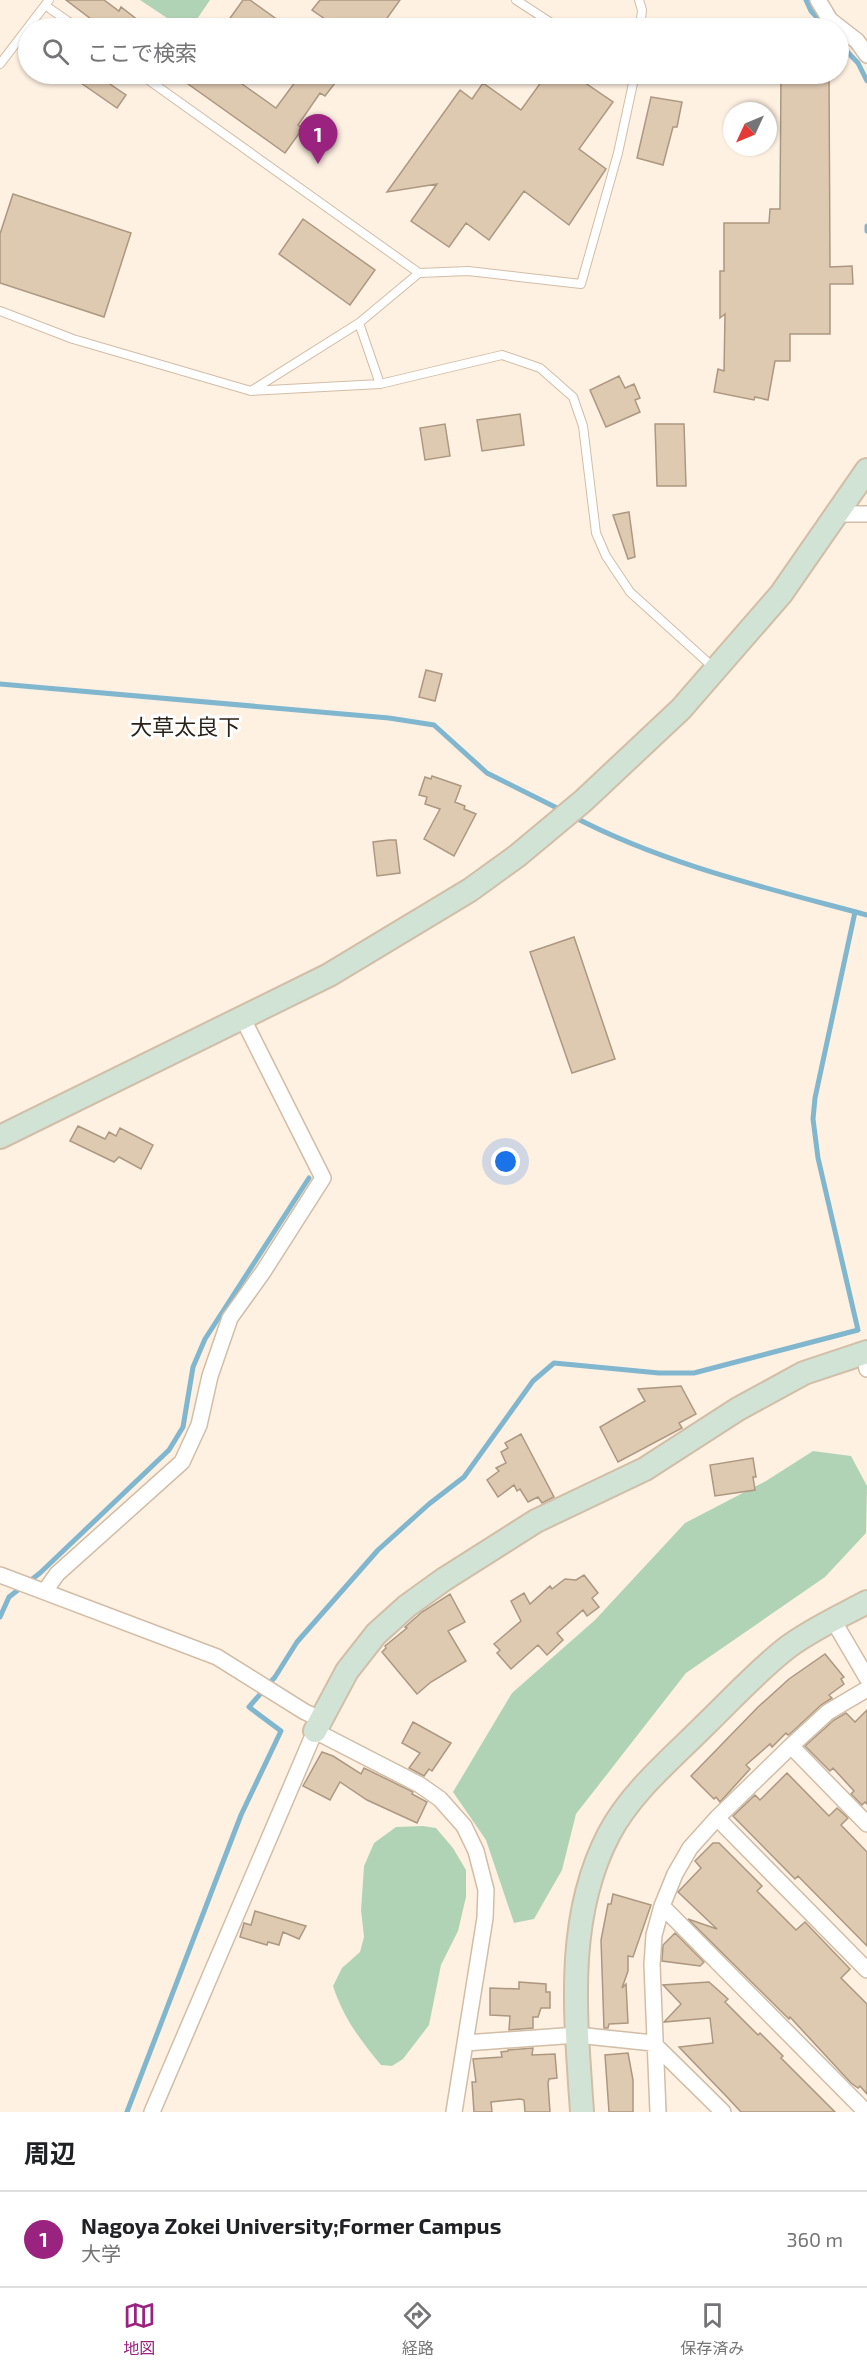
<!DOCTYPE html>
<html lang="ja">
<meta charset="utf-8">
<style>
body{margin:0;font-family:"Exo 2","Noto Sans JP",sans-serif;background:#f2f2f2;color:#202124}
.compass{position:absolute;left:723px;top:102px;width:54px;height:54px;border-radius:50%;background:#fff;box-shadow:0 2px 4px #0004;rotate:226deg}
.you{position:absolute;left:506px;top:1162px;width:21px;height:21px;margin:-15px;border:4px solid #fff;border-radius:50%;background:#1a73e8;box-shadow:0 0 0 9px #1a73e833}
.badge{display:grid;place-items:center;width:39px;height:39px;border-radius:50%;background:#99237e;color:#fff;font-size:20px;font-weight:700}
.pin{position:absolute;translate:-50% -50px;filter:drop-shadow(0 2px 3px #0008)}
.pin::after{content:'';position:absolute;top:32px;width:21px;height:18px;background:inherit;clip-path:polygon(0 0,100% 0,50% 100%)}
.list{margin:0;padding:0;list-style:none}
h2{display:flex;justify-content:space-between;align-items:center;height:78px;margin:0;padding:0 24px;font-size:26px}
h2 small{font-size:20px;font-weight:400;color:#757577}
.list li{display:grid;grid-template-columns:39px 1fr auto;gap:18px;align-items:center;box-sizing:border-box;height:96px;padding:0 24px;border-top:2px solid #e0e0e0}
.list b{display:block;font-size:22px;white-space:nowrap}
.list p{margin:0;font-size:20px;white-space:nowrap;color:#757577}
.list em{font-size:20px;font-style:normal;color:#757577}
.icon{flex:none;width:33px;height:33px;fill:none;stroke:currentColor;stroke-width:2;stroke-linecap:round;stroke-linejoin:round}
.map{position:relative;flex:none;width:867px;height:2112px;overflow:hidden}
.search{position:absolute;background:#fff;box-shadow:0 2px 4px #0004;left:18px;right:18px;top:18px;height:66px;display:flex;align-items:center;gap:15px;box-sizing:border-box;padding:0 21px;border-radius:33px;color:#757577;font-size:22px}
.sheet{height:174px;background:#fff}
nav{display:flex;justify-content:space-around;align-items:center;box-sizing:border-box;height:84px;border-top:2px solid #e0e0e0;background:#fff;font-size:16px;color:#757577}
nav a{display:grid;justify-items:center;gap:3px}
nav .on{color:#99237e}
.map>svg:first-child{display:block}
.green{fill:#b1d3b5}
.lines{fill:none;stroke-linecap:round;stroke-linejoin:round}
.stream{stroke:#81b6cf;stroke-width:5}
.building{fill:#dec9b1;stroke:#ac9781;stroke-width:1.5}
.lane-casing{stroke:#d2bda6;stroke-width:10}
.street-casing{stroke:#d2bda6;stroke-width:18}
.secondary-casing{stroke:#d2bda6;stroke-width:26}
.lane{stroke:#fff;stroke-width:8}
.street{stroke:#fff;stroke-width:15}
.secondary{stroke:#d1e3d5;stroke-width:22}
.labels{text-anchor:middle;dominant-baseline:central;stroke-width:6;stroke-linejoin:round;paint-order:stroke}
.quarter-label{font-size:22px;fill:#2a2219;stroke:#fff}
</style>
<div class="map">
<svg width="867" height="2112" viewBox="0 0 867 2112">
<rect width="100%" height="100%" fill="#fef1e2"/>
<path class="green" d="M140,0H210L191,28H182Z
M813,1451L851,1456L867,1486L866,1533L825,1577L686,1673L576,1814L562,1870L534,1919L514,1923L486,1840L453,1792L512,1693L595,1620L685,1523L766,1481Z
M423,1826L436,1828L453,1848L466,1870V1897L458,1931L441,1965L429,2025L403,2059L392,2066L381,2065C360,2040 343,2017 333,1986L342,1968L360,1952L364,1937L361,1910L364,1866L374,1843L396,1827Z"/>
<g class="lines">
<path class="stream" d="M806,0L811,11L827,28
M838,42L858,63L867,81
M867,226V231
M0,684L389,718L434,725L487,773L563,811
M574,817C666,865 767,888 867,915
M0,1617L9,1597L40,1573L169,1450L183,1427L193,1367L205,1339L309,1178
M127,2112L241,1815L281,1731L249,1707L275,1677L297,1642L378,1550L429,1504L464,1477L533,1381L554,1363L659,1373H694L858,1330L818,1158L813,1119L815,1098L855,912"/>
</g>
<path class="building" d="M66,0H104L119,11L121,7L148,28H109L97,20L95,22Z
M243,0H250L289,28H223Z
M320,0H400L380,28H338L312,10Z
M68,74H95L126,95L117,108Z
M174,74H228L276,108L301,74H342L325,96L320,93L298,125L303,128L285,153Z
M547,74H572L613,102L579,149L606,169L569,225L524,191L489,240L466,223L449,247L411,221L437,184L387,192L460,90L472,99L483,83L521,110Z
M781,74H829L830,267L852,266L853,284H830V334H790V361H775L768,400L755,397L754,400L714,392L718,369L724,371L725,314L720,318V271H724V223H769L770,209H780Z
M651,97L682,102L677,127H673L663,165L637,158Z
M13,194L131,233L104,317L0,283V234Z
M303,219L375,270L350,305L279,254Z
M619,376L625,388L634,384L640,398L635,400L640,412L606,427L590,390Z
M520,414L524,445L482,451L477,420Z
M445,424L450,456L425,460L420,428Z
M655,424H684L686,486H657Z
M629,512L635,557L628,559L613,515Z
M426,670L442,674L435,701L419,697Z
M432,776L461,786L455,802L465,806L464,809L476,814L454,856L424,839L440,809L425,804L427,797L419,795L425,777L431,779Z
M389,840H396L400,873L377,876L373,842Z
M574,937L615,1059L572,1073L530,952Z
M78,1126L105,1139L109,1132L116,1136L120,1128L153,1145L141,1169L119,1157L114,1162L70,1141Z
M681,1386L696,1414L679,1423L682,1428L618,1462L600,1427L645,1401L638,1389Z
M521,1434L554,1497L542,1503L538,1497L528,1502L520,1489L517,1491L514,1485L498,1497L487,1480L499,1471L496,1468L506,1463L501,1452L508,1448L505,1443Z
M753,1458L756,1477H753L755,1490L715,1496L710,1465Z
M584,1575L598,1593L592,1598L599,1607L587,1616L583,1610L557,1633L563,1640L547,1655L538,1645L511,1669L497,1653L500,1650L494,1644L521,1621L511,1601L524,1593L530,1604L550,1586L552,1589L565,1579L576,1580Z
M450,1594L465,1622L448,1631L466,1661L431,1682L417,1694L382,1652L386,1648L385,1646L407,1628L405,1627L422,1612Z
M825,1654L844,1677L841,1679L844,1684L829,1695L832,1698L821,1705L791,1733L788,1735L786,1733L772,1747L770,1744L746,1765L750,1769L720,1802L716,1797L714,1799L691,1776L758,1707L789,1679Z
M867,1710V1804L865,1802L862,1805L851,1794L854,1791L833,1768L830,1771L805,1746L834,1720L846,1713L855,1722Z
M413,1722L451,1743L432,1771L429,1769L424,1776L409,1768L420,1753L402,1743Z
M322,1752L333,1756L361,1774L364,1768L413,1792L412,1794L427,1802L417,1823L367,1800L340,1782L330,1800L303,1786Z
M787,1773L829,1816L837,1808L848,1818L841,1825L867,1852V1946L798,1876L795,1879L733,1816L755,1795L760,1800Z
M713,1843H719L762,1886L757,1891L796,1930L805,1922L850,1969L841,1978L867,2004V2094L860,2086L858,2088L851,2083L790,2017L789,2019L688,1919L717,1929L678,1892L701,1868L695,1861Z
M613,1894L651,1905L633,1957L628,1956V1971L622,1988L626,1984L628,2023L609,2024L608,2028H604L601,1940L608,1904H611Z
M255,1911L265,1914L306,1926L299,1939L283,1932L279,1945L268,1942L267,1945L240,1937L244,1923L251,1925Z
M675,1933L704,1962L700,1966L662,1961L663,1945Z
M519,1982L546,1984V1992H550V2008H541L538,2017H533V2028L509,2030L510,2016L490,2015V1988L519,1989Z
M709,1982L728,1999L725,2002L758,2035L760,2033L783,2056L781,2058L835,2112H741L727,2097L679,2047L713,2043L710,2018L664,2022L681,2004L663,1985Z
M533,2048L532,2055L555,2054L557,2078L549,2079L548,2083L550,2112H525L524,2100L520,2099L491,2102L492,2112H474L472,2082H476L473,2059L502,2057L501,2052L508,2051V2050Z
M628,2053L633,2080V2112H609L605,2055Z"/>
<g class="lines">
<defs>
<path id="lane" d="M516,0L559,28
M639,0L642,10L640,28
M46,6L78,28
M0,64L49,0
M140,74L419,273
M627,74L635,79
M0,311L73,339L251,391L380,384L502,355L540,368L573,397L583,426L596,533L606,556L630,592L714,668
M380,384L359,323L419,273L468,271L581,284L618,153L635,74
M251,391L359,323"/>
<path id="street" d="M818,0L830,20L857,41L867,55
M838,514H867
M864,1353L867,1369
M0,1575L217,1657L305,1712L321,1719
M45,1591L57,1574L182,1462L199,1425L210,1376L230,1318L263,1272L323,1178L242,1017
M833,1620L867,1678
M791,1746L867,1824
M717,1818L867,1970
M662,1906L866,2112
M465,2043L577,2035L653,2043L723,2112
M152,2112L315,1731L420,1785L440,1799L464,1826L476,1851L486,1890L485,1918L454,2112
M658,2112L652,1965L654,1935L662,1906L675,1874L690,1848L717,1818L791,1746L828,1712L867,1689"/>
<path id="secondary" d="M0,1137L329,975L470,890L517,856L583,801L681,709L781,594L867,470
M315,1731L347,1671L376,1634L407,1606L443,1580L536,1521L645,1469L738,1409L804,1373L867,1352
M582,2112C576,2020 564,1920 609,1834C631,1792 672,1758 705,1725C732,1699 758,1670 788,1647C812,1629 841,1616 867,1602"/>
</defs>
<use href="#lane" class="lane-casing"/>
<use href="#street" class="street-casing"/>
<use href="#secondary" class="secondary-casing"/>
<use href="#lane" class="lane"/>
<use href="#street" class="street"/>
<use href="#secondary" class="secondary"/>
</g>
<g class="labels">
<g class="quarter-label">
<text x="185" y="726">大草太良下</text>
</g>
</g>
</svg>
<svg class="compass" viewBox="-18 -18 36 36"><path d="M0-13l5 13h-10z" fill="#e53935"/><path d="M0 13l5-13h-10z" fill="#757577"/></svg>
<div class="you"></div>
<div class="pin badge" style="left:318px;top:164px">1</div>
<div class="search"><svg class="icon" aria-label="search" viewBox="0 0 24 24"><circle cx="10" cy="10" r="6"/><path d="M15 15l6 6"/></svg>ここで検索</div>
</div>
<section class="sheet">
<h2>周辺<small></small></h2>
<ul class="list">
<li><span class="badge">1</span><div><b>Nagoya Zokei University;Former Campus</b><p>大学</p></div><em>360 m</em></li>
</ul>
</section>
<nav>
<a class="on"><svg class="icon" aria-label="map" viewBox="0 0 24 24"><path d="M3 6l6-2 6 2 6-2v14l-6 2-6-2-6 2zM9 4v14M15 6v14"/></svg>地図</a>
<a><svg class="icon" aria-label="directions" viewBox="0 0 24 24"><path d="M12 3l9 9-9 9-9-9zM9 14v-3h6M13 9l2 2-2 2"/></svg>経路</a>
<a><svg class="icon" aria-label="saved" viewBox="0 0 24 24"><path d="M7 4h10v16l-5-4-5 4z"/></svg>保存済み</a>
</nav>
